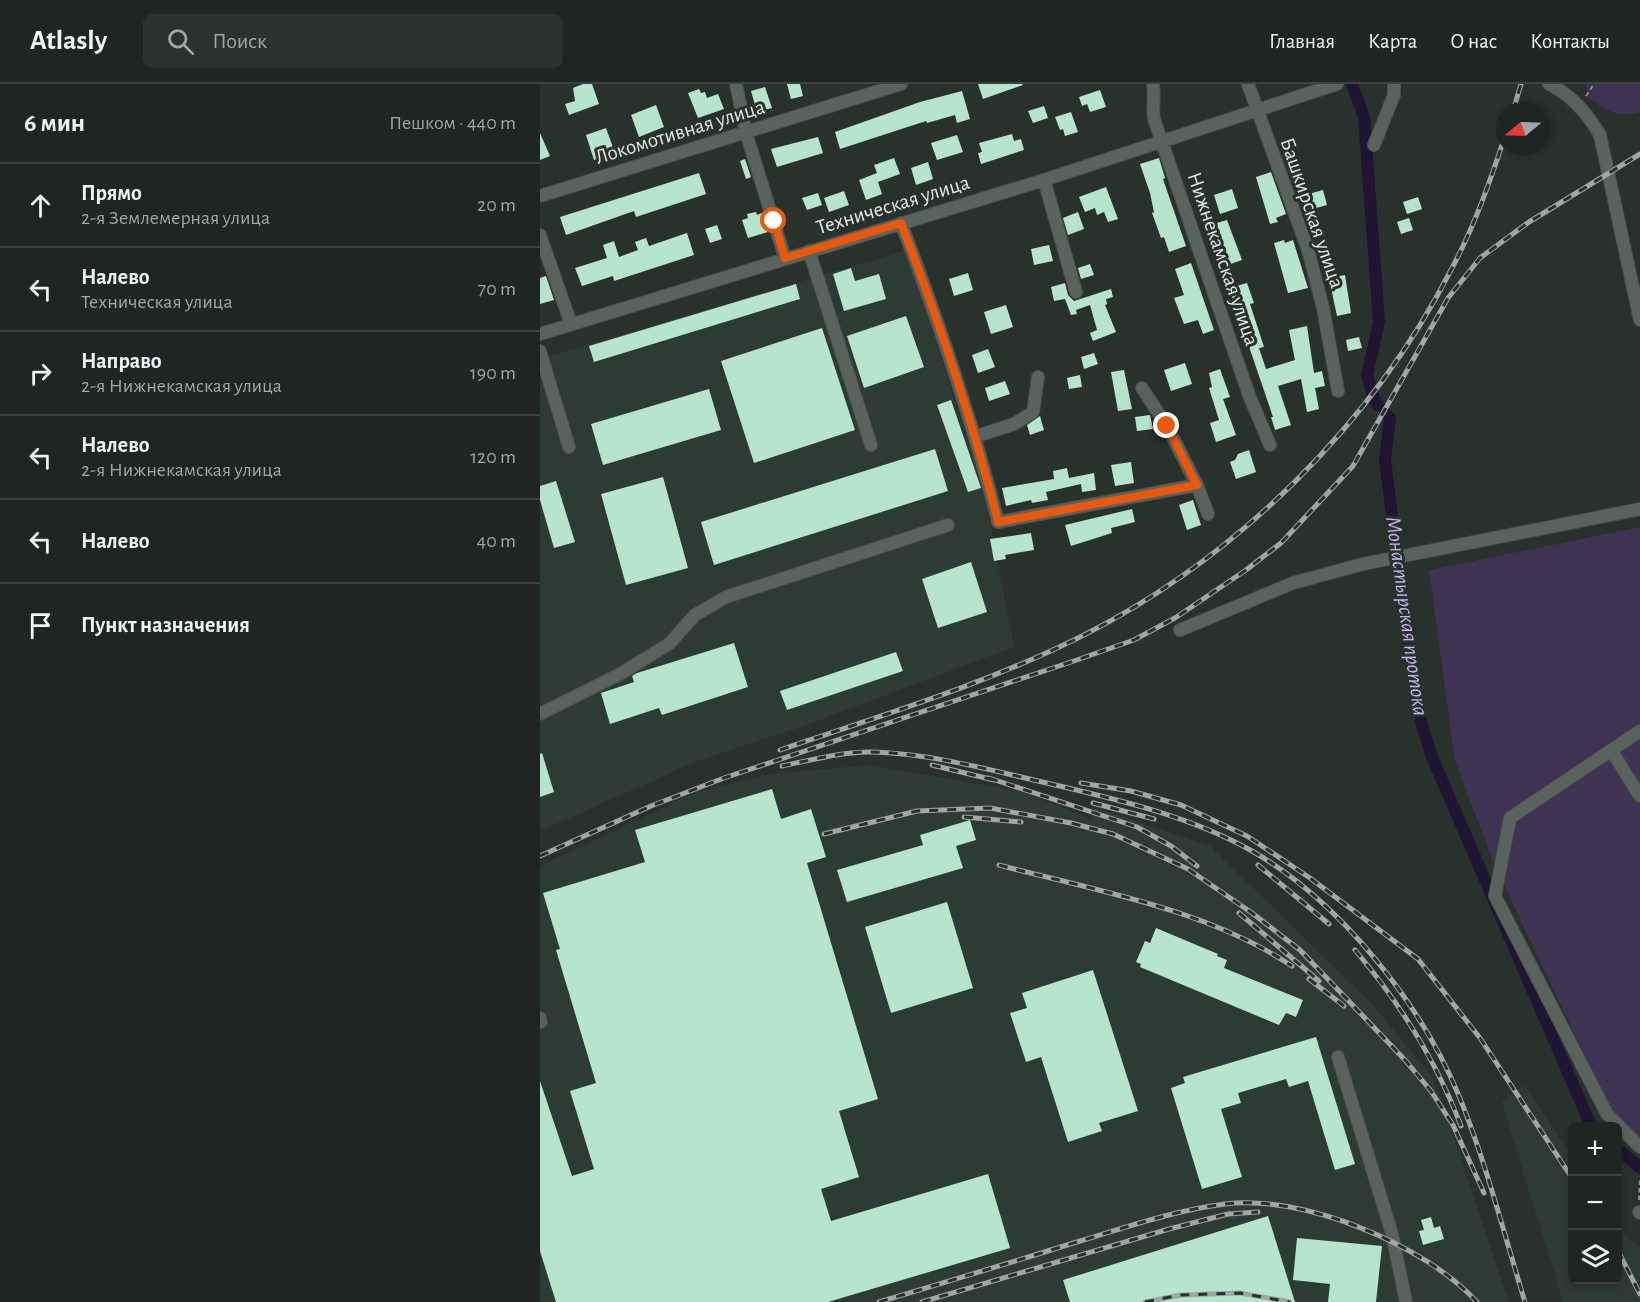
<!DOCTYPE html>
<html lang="ru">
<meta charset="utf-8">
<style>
body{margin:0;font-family:"Alegreya Sans",sans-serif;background:#2c312f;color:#f1f3f6}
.controls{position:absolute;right:18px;bottom:18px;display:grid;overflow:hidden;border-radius:9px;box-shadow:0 3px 9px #0003}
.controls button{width:54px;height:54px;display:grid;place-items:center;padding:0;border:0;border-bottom:2px solid #3c4240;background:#1f2522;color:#f1f3f6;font:30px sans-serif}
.compass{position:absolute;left:956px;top:18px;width:54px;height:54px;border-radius:50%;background:#1f2522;box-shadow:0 3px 9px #0003;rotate:251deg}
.stop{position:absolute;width:18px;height:18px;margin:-14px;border:4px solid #ea580c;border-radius:50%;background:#fff}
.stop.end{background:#ea580c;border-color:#fff;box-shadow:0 2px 6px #0008}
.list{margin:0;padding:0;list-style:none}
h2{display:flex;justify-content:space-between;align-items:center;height:78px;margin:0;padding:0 24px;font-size:26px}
h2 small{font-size:20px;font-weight:400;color:#a1a5a5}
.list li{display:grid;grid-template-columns:39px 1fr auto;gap:18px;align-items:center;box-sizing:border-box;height:84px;padding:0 24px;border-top:2px solid #3c4240}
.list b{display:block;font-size:22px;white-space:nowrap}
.list p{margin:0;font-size:20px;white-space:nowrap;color:#a1a5a5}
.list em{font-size:20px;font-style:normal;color:#a1a5a5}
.icon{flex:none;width:33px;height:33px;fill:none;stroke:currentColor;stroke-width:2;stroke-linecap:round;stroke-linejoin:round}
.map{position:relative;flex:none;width:1100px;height:1218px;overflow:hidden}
header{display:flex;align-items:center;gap:36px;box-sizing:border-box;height:84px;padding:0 30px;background:#1f2522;border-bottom:2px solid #3c4240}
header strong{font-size:28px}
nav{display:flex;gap:33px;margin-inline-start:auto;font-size:21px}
.search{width:420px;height:54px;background:#2c312f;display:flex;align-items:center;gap:15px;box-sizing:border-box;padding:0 21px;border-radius:9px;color:#a1a5a5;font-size:22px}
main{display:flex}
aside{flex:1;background:#1f2522}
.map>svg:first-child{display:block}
.built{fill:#2c3b33}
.green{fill:#3e3352}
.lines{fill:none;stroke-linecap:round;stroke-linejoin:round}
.canal{stroke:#1f1432;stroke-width:12}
.building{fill:#b7e4cc}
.minor-casing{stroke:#494f4b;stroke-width:14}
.path{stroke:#898f8c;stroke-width:2;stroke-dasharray:4.5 3;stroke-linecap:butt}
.minor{stroke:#59625d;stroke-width:12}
.rail-casing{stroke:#a0a6a3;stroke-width:5}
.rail{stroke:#29312d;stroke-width:3;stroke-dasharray:9;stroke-linecap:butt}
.route{stroke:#ea580c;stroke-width:8}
.labels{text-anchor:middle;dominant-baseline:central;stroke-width:6;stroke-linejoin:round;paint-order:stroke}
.street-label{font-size:21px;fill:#e4e9e6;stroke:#29312d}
.water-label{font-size:22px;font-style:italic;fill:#c8b4f1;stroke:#29312d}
</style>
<header>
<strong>Atlasly</strong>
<div class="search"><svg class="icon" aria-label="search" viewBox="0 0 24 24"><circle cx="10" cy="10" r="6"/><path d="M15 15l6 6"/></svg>Поиск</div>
<nav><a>Главная</a><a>Карта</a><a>О нас</a><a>Контакты</a></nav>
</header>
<main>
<aside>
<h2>6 мин<small>Пешком · 440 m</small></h2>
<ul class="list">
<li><svg class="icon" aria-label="ahead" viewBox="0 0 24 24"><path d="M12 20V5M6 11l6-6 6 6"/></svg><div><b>Прямо</b><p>2-я Землемерная улица</p></div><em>20 m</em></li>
<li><svg class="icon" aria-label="left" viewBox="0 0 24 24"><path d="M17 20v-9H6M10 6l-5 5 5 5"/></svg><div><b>Налево</b><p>Техническая улица</p></div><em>70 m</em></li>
<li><svg class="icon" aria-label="right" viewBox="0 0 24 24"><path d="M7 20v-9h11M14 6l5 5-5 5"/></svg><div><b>Направо</b><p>2-я Нижнекамская улица</p></div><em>190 m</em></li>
<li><svg class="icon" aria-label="left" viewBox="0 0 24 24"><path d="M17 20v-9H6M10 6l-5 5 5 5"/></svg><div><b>Налево</b><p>2-я Нижнекамская улица</p></div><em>120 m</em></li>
<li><svg class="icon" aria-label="left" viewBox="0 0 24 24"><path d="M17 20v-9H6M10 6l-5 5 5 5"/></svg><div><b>Налево</b></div><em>40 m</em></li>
<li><svg class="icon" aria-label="arrive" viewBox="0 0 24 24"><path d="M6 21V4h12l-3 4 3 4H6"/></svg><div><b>Пункт назначения</b></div></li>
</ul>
</aside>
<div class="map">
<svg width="1100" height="1218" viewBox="0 0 1100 1218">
<rect width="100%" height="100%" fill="#29312d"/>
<path class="built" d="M367,166L444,408L474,563L264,642L160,676L0,747V275Z
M330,681L480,707L551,735L555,723L670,762L832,920L894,995L969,1218H0V782L155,708L230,690Z
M984,1001L1032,1073V1196H1078V1140L1086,1152L1100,1163V1218H1023L962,1018Z"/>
<path class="green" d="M1045,0H1100V28C1077,35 1066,26 1048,13Z
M1100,443V1054L1076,1037L956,784L915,677L889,486Z"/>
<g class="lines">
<path class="canal" d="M812,0L824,33L839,238L827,291L835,318L850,334L845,375L867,554L882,641L892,673L1051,1042
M1078,1065L1100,1084"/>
</g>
<path class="building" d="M43,0H52L59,20L29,31L25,20L35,17L33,4Z
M247,0H260L263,12L251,15Z
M438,0H482L483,1L443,15Z
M225,3L232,24L217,28L211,7Z
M159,5L161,9L165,8L167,14L178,10L184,25L158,34L148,9Z
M560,6L566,23L550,28L547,20L542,22L539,13Z
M422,7L430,35L417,39L415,31L387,39L386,37L300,65L295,48L380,18Z
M116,21L124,43L99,53L91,31Z
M504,22L508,34L493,39L488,27Z
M531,28L538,48L525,52L523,45L520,46L515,33Z
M66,44L75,69L54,76L46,51Z
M0,49L10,72L0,76Z
M472,50L474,57L481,55L484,66L441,80L438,69L442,68L439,59Z
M417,51L423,68L397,76L391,59Z
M278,53L283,69L237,83L231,65Z
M354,74L360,90L338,98L342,110L326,116L319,96L337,89L334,81Z
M619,74L625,94L623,95L646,162L629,168L624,153L621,154L612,129L614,128L610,109L600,80Z
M205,75L211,93L206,95L200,77Z
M388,78L393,95L376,101L371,84Z
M731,88L746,130L736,134L738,138L730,140L716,93Z
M159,89L166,110L96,133L94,127L26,151L20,133Z
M566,103L578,135L568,138L564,128L557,131L555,124L545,128L539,113Z
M692,105L698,124L680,130L674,111Z
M783,106L787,121L769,126L765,111Z
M304,107L309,121L289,128L284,114Z
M278,109L282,121L267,126L262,114Z
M878,113L882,125L867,130L863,118Z
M216,128L217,131L222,129L228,148L208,154L202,136L208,134L207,130Z
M538,128L544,145L528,151L523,134Z
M869,134L873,146L861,150L857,138Z
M687,136L702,176L685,182L670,141Z
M177,141L182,155L170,159L165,145Z
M147,149L154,171L74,197L73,192L42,202L35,184L67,174L63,161L74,157L79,173L98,166L95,158L106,154L109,162Z
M744,156L745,159L753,156L768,204L748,209L734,159Z
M509,161L513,177L494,181L491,165Z
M651,179L674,246L663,250L658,236L644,240L634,214L644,211L635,185Z
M550,180L554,191L541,195L538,184Z
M311,184L315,197L339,190L346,215L304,227L293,190Z
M428,189L433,206L414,212L409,195Z
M805,191L811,229L797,232L789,194Z
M6,192L14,216L0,220V194Z
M525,199L528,211L534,217L571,205L573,213L566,215L567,220L565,221L576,248L553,257L550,249L557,246L550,221L536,226L537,230L531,231L525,215L514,217L511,203Z
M707,199L714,219L710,220L724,263L719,264L726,285L755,276L749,246L767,242L774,289L782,287L785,302L775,304L779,325L767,328L761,295L738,302L751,341L735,346L731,333H733L689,204Z
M256,200L260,215L54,278L49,262Z
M466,221L473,243L451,250L444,228Z
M366,232L384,283L324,304L307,252Z
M282,244L315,346L214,379L181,277Z
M819,253L822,264L808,267L806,256Z
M448,265L455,283L438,289L432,271Z
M554,269L558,280L544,285L541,273Z
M645,279L652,300L631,307L624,286Z
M680,285L690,313L683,315L696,351L676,358L670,339L679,336L669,304L672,303L669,289Z
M584,286L592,325L578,327L571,288Z
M540,291L542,303L529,305L527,294Z
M465,297L470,310L449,317L445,304Z
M169,305L181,346L63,381L51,340Z
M411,316L441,404L428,408L397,321Z
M610,331L613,345L597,347L595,333Z
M500,332L504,346L490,351L487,341Z
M395,365L408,407L174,481L161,438Z
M709,366L716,388L696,395L690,378L695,376L698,370Z
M591,378L594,399L575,402L571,381Z
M527,384L529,394L554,389L556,406L542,408L541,400L506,408L508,416L492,419L491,416L466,422L462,404L514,395L513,387Z
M123,393L148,484L86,501L61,410Z
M16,397L35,458L14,464L0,416V402Z
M653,416L661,441L647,446L639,421Z
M592,425L595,438L571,444L572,449L531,462L525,441Z
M491,449L494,466L465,471L466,475L454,477L450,455Z
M431,478L447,528L398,544L382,495Z
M194,559L208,603L122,631L119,624L70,640L61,609L94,598L92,592L97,589Z
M356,568L363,587L247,626L240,607Z
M2,669L14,708L0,713V670Z
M232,705L241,735L271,725L286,773L267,779L338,1015L299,1027L319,1093L281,1105L291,1137L448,1090L470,1164L288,1218H16L0,1167V997L32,1092L54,1085L30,1007L56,999L16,866L20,865L3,809L105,778L95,746Z
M430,736L436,756L416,762L423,784L307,818L297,786L383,761L380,751Z
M407,818L433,904L351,929L325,843Z
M616,844L678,870L677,872L687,876L684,884L763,916L756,933L746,929L739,941L600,883L601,880L596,878L605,857L610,859Z
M553,886L598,1027L559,1039L562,1047L528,1058L501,973L486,978L470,929L487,924L482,909Z
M776,953L815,1080L795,1086L768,997L749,1003L746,995L698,1009L701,1019L681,1025L702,1093L662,1105L631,1004L645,999L643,993Z
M728,1132L755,1218H530L523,1196Z
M891,1133L894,1144L900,1142L904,1155L883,1161L879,1147L884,1146L881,1136Z
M757,1154L842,1162L836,1218H788L790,1200L753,1196Z"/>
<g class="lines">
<defs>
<path id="minor" d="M196,0L206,49L245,174
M613,0C615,13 612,23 614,35L709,311L730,361
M708,0L768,166L783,224L798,307
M1009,0C1032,11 1047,29 1060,51L1100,236
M834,61L854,11V0
M504,96L536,208
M0,112L361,0
M361,139C399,238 432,335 458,438L657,401
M0,151L31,240
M269,167L331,361
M0,250L504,96L797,0
M0,267L29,363
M602,304L627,342L657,401L668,430
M437,352L474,340L493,328L498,293
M640,546L753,499L823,480L1100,425
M0,630L80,590L129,560L155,531L186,513L408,441
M1100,647L970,734L955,812L1067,1030L1100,1063
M1071,666L1100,712
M0,934L1,938
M798,973L852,1150L866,1218
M1099,1128L1100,1129"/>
</defs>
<use href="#minor" class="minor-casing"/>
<path class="path" d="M1046,12L1054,0
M1099,1116L1100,1095"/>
<use href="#minor" class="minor"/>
<defs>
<path id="rail" d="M973,27L981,0
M240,666C342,631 447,600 544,551C699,472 832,340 911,186C934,143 950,98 965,52
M392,681L454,696
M242,682C272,676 304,667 334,668C395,670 453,687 511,700C579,716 650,732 712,767C799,817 881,919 919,1012C946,1078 964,1150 985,1218
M449,694L597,743L631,762L657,782
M541,699L591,707L641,721L707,752L770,794L878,875L940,954L1032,1094
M553,719L614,735
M424,733L481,738
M284,750L377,727L450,724L531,739L573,750L648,785L712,829L760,866L865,976L891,1007L913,1041L944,1109
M0,772L111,722L184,694L531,578L594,556L635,534L706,486L741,459L813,382L908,214L940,174L989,138L1100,70
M459,781C557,807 666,825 752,882
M718,781L789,840
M699,829L779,897
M815,866C859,918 897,978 921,1042
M769,895L804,922
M1078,1167L1100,1210
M339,1218C406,1198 473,1178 540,1157C587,1143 636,1126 685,1120C763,1110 885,1161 937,1218
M382,1218L629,1145L688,1130L718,1128
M605,1218L641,1211L700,1209L750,1218"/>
</defs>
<use href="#rail" class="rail-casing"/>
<use href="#rail" class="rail"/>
</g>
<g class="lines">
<path class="route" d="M234,137L245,174L361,139C399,237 433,336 458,438L657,401L627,342"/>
</g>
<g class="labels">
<g class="street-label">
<text transform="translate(140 48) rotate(-17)">Локомотивная улица</text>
<text transform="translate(353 121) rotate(-17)">Техническая улица</text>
<text transform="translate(772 129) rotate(71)">Башкирская улица</text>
<text transform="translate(683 175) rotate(71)">Нижнекамская улица</text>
</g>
<g class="water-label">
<text transform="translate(867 532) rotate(82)">Монастырская протока</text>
</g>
</g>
</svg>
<div class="controls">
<button>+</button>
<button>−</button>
<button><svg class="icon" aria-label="layers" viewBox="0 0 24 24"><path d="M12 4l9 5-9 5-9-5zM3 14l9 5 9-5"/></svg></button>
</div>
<svg class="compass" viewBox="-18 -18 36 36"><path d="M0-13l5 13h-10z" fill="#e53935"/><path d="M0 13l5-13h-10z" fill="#a1a5a5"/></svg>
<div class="stop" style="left:234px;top:137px"></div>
<div class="stop end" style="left:627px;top:342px"></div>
</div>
</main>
